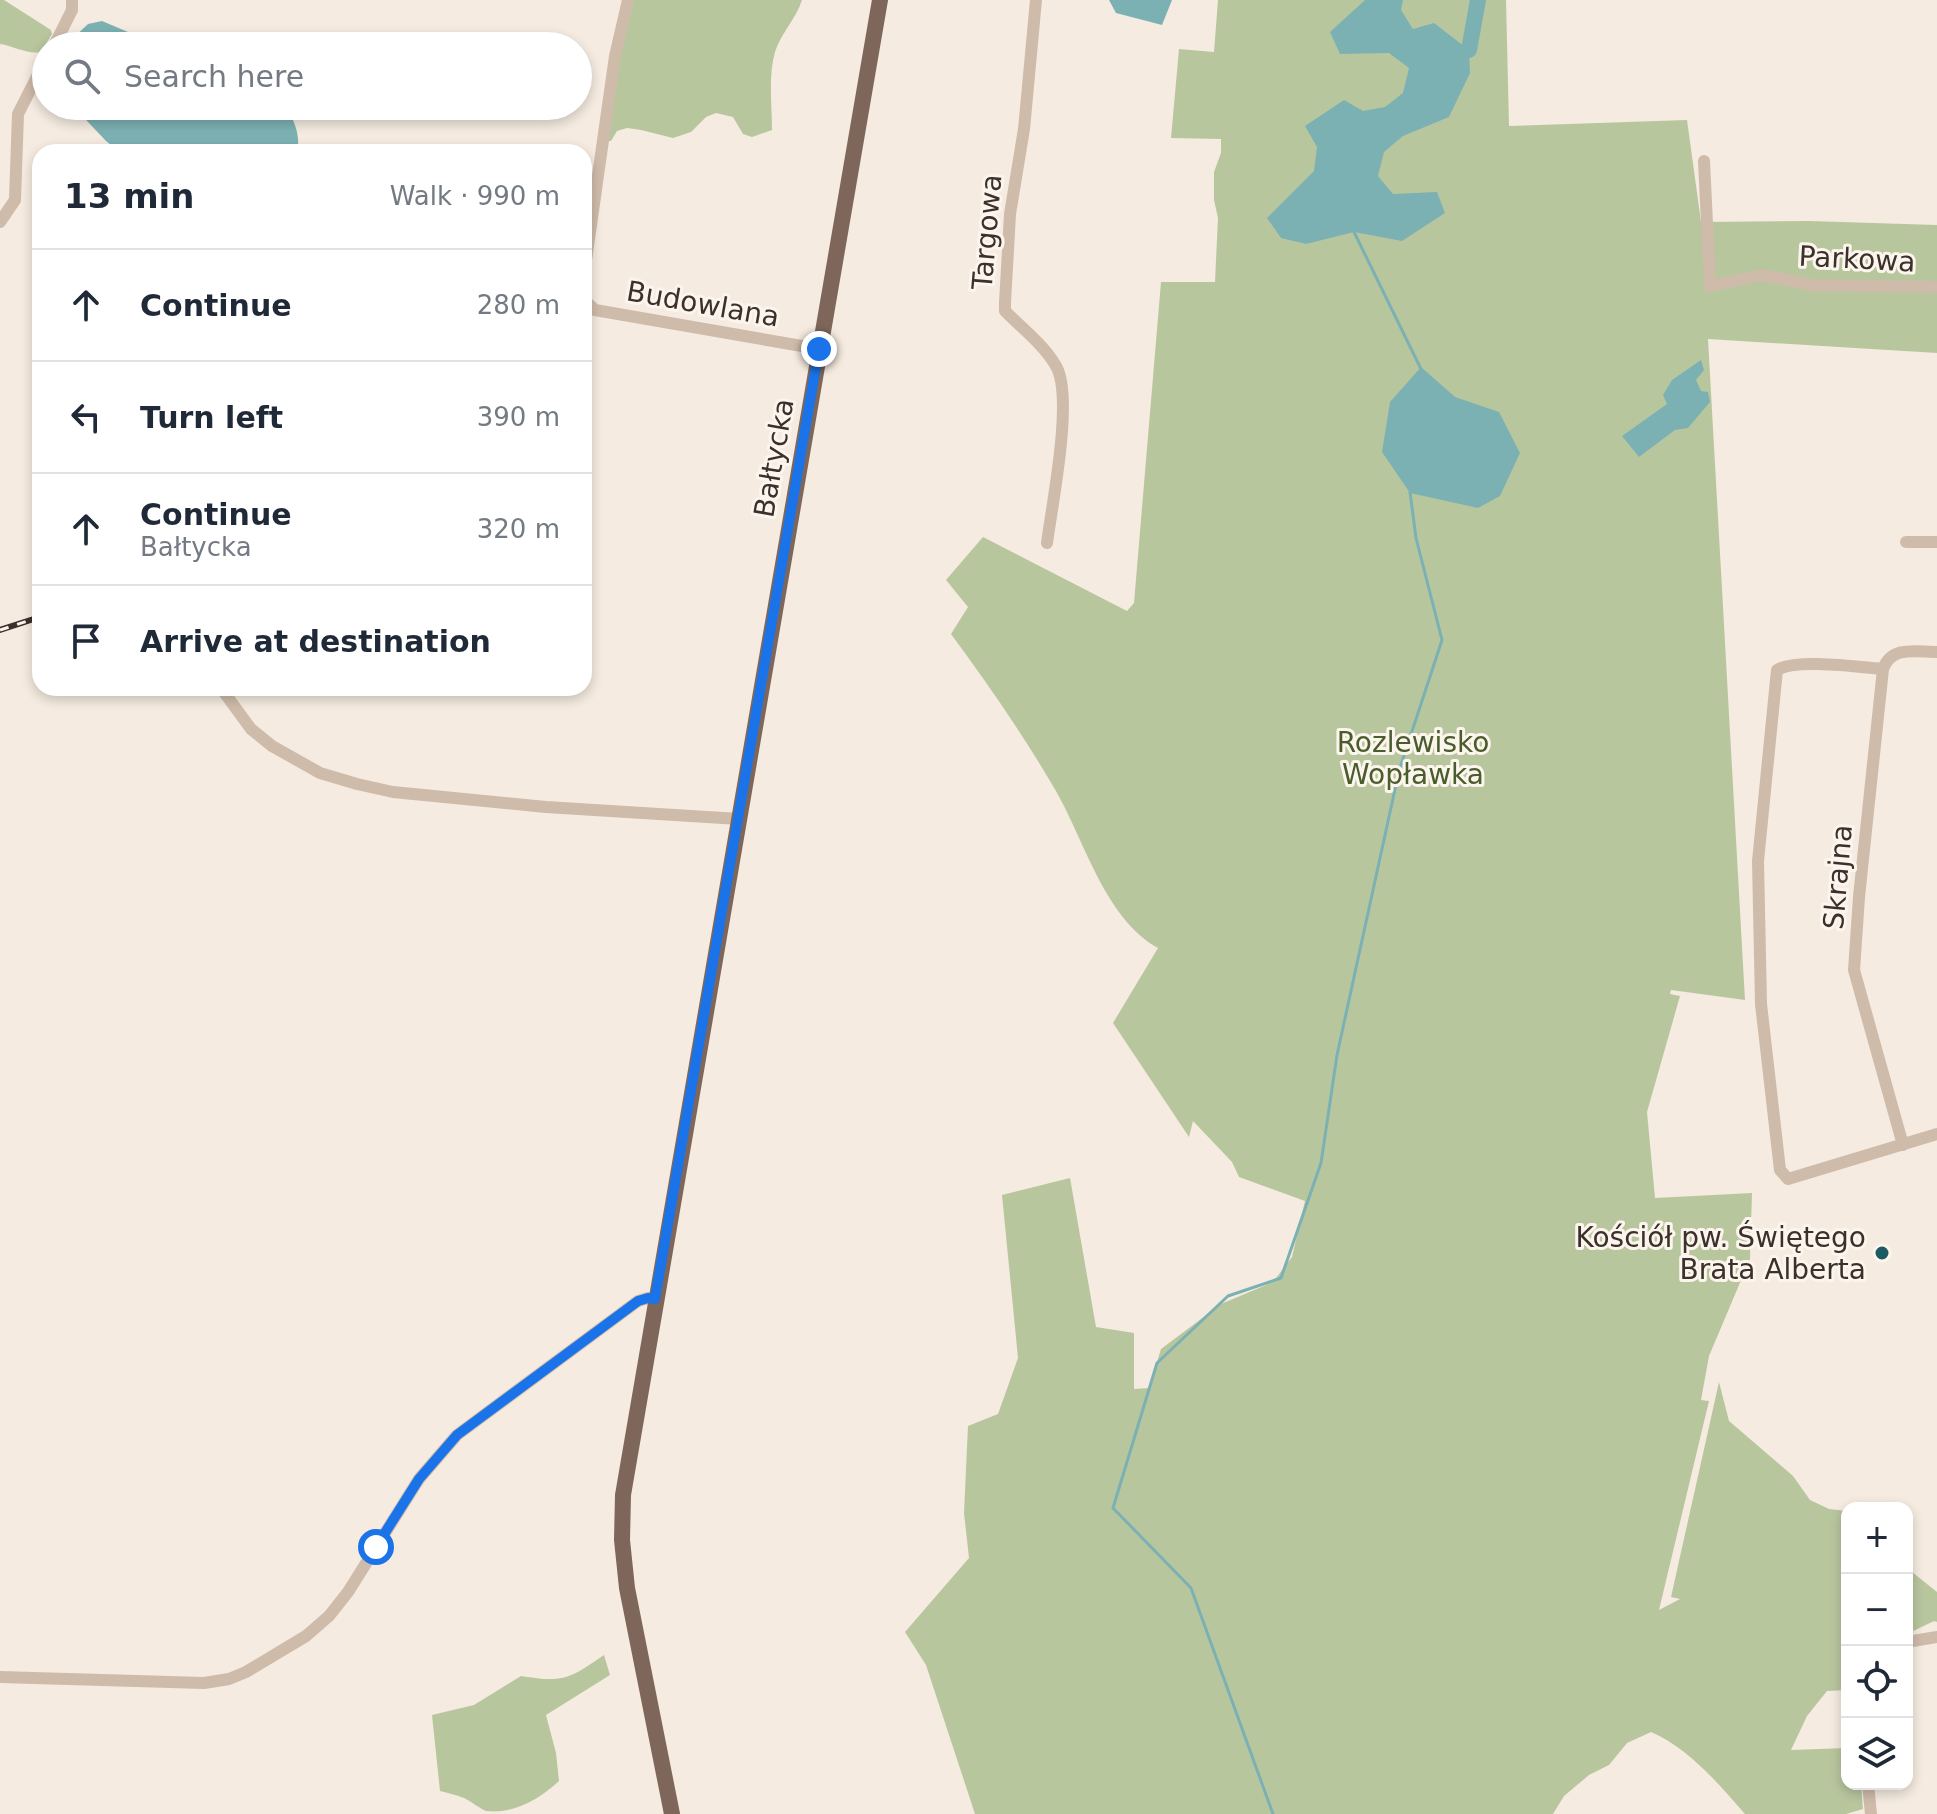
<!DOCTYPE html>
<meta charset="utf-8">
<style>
body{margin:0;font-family:"DejaVu Sans",sans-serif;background:#f2f2f3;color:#1f2937}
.controls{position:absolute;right:24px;bottom:24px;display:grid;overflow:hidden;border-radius:16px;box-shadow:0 4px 12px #0003}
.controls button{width:72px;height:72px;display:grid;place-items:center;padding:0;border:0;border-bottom:2px solid #e0e1e3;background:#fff;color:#1f2937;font:40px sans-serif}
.stop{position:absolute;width:24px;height:24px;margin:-18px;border:6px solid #1a73e8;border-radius:50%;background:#fff}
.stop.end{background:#1a73e8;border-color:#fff;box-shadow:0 2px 8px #0008}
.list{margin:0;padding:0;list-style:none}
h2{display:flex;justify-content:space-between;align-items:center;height:104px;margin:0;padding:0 32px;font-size:34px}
h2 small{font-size:26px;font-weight:400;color:#747a83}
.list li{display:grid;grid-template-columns:52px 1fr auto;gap:24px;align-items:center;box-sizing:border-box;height:112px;padding:0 32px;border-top:2px solid #e0e1e3}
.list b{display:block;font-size:30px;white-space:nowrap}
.list p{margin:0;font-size:26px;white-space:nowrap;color:#747a83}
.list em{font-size:26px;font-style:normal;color:#747a83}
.icon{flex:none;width:44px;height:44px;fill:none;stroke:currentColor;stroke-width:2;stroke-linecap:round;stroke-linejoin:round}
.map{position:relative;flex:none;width:1937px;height:1814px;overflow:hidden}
.search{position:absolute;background:#fff;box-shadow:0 4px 12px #0003;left:32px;top:32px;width:560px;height:88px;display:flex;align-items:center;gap:20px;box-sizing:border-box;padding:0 28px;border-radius:44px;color:#747a83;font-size:30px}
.panel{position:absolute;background:#fff;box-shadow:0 4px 12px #0003;left:32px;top:144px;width:560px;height:552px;border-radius:24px}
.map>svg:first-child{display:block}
.green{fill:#b8c69e}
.water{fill:#7cb1b4}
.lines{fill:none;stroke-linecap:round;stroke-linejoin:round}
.stream{stroke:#7cb1b4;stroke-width:3}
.river{stroke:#7cb1b4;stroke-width:16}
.minor{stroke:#cfbbaa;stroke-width:12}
.major{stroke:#7e675a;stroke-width:16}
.rail-casing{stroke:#3c302a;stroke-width:6}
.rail{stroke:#fcf5ed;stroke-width:3;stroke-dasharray:9;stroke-linecap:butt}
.route{stroke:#1a73e8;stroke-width:10}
.poi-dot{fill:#1c5b61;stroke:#fcf5ed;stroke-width:3}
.labels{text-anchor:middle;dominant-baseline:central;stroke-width:6;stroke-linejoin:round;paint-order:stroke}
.street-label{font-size:28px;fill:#3c302a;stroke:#fcf5ed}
.park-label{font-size:28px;fill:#495c2c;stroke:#fcf5ed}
.poi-label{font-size:28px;fill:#3c302a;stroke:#fcf5ed;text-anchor:end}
</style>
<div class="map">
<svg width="1937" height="1814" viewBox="0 0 1937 1814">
<rect width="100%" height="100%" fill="#f5ebe0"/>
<path class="green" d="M0,0H4L51,30L52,34L41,52C29,55 13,46 0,44Z
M634,0H802C796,19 781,33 775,52C768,76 772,105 772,130L752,137L743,134L733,117L716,113L706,117L691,132L673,138L641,130L627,128L617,131L611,141H604L616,65Z
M1218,0H1506L1509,126L1687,120L1701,222L1809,221L1937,225V353L1708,339L1745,1000L1671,990L1670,994L1680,996L1647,1112L1655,1198L1752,1193L1750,1259L1709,1356L1701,1400L1709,1401L1659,1610L1680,1599L1671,1597L1719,1382L1729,1421L1793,1476L1810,1500L1829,1509L1847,1511V1690L1827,1691L1807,1716L1791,1750L1847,1748V1784H1861L1863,1809L1846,1814H1745C1719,1784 1687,1747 1651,1732L1627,1743L1609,1765L1589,1775L1564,1796L1553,1814H975L926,1665L905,1632L969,1558L964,1513L968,1426L998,1414L1018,1358L1002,1195L1070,1178L1096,1327L1134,1333V1389L1149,1388L1161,1349L1221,1304L1273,1282L1292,1257L1305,1201L1239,1177L1232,1162L1193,1121L1189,1137L1113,1023L1158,948C1103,917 1084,837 1053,786C1022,733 987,683 951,634L968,607L946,580L983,537L1127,611L1134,603L1161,282H1215L1218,218L1214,200V172L1221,153V139L1171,138L1179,49L1214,52Z
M1907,1568L1937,1592V1622L1934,1621L1907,1634Z
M604,1655L610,1675L546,1715L556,1753L559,1781C539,1799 515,1814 486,1811C479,1808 472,1802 464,1798C457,1795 448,1793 440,1791L432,1715L474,1705L521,1676C564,1683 569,1679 604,1655Z"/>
<path class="water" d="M1109,0H1172L1162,25L1116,13Z
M1365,0H1403L1401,10L1413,29L1434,23L1469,50L1470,73L1449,117L1403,136L1384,152L1378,176L1393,194L1437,192L1445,213L1402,241L1354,232L1306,244L1281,238L1267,218L1314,171L1317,147L1305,126L1344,100L1363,111L1385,107L1403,93L1409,68L1389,53L1340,54L1330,32Z
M102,21L135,35L182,46H65L88,24Z
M73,106H286C294,121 301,135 297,152H120L106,141Z
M1701,360L1704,370L1696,380L1701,391L1708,392L1710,402L1688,428L1675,430L1639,457L1622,436L1667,404L1663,395L1672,380Z
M1421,367L1455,397L1499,412L1520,453L1500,496L1478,508L1410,493L1382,452L1390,402Z"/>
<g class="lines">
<path class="stream" d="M1354,229V232L1421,369
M1273,1814L1191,1588L1113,1508L1157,1363L1228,1296L1281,1278L1321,1163L1337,1055L1399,771L1442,640L1416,538L1410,492"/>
<path class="river" d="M1469,50L1478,0"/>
<path class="minor" d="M1036,0L1024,129L1010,214L1005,303V311C1022,328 1044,345 1056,366C1074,397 1052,504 1047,543
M54,46L72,10V0
M1704,161L1710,286L1762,275L1813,285L1937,287
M0,222L15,200L18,114L46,59
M584,274L615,56L628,0
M584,300L595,310L819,349
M1906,542H1937
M1883,669C1859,667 1795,658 1777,670L1758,861L1761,1004L1780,1170L1788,1179L1937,1134
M221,688L251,729L272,746L320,773L357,784L393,792L546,807L739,819
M1903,1145L1854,970L1859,897L1883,669C1892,645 1916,652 1937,652
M1907,1642L1937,1637
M0,1677L204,1683L229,1679L246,1672L306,1636L329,1616L348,1592L419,1479L457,1435L638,1301L648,1298L655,1299
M1868,1784L1871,1814"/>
<path class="major" d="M672,1814L627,1588L622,1540L623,1495L880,0"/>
<defs>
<path id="rail" d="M0,630L40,617"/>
</defs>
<use href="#rail" class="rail-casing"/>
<use href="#rail" class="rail"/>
</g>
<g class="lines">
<path class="route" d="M376,1547L419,1479L457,1435L638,1301L648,1298L655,1299L819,349"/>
</g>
<circle class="poi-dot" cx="1882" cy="1253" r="8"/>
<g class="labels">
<g class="street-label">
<text transform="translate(987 232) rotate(-85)">Targowa</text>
<text transform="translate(1857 259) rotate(3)">Parkowa</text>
<text transform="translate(703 304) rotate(10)">Budowlana</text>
<text transform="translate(774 458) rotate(-80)">Bałtycka</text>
<text transform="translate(1838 877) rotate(-85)">Skrajna</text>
</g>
<g class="park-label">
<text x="1413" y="742">Rozlewisko<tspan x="1413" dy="32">Wopławka</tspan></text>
</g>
<g class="poi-label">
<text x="1866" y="1237">Kościół pw. Świętego<tspan x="1866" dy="32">Brata Alberta</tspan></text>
</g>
</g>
</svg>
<div class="controls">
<button>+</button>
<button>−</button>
<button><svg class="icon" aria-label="locate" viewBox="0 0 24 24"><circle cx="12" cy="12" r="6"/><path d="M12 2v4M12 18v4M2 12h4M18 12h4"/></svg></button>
<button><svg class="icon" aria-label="layers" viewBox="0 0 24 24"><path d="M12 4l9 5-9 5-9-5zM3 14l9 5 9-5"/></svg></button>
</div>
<div class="stop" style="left:376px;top:1547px"></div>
<div class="stop end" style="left:819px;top:349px"></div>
<div class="search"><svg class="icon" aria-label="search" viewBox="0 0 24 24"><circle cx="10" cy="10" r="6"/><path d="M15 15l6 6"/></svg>Search here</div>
<section class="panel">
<h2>13 min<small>Walk · 990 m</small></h2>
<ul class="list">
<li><svg class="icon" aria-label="ahead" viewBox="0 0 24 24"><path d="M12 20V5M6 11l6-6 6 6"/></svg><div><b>Continue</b></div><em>280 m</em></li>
<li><svg class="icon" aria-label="left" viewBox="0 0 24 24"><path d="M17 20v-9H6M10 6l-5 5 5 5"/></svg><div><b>Turn left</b></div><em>390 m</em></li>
<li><svg class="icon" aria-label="ahead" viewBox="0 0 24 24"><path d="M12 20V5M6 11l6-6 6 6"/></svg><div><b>Continue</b><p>Bałtycka</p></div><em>320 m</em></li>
<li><svg class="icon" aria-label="arrive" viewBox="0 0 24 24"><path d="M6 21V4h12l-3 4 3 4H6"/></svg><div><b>Arrive at destination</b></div></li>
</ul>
</section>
</div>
